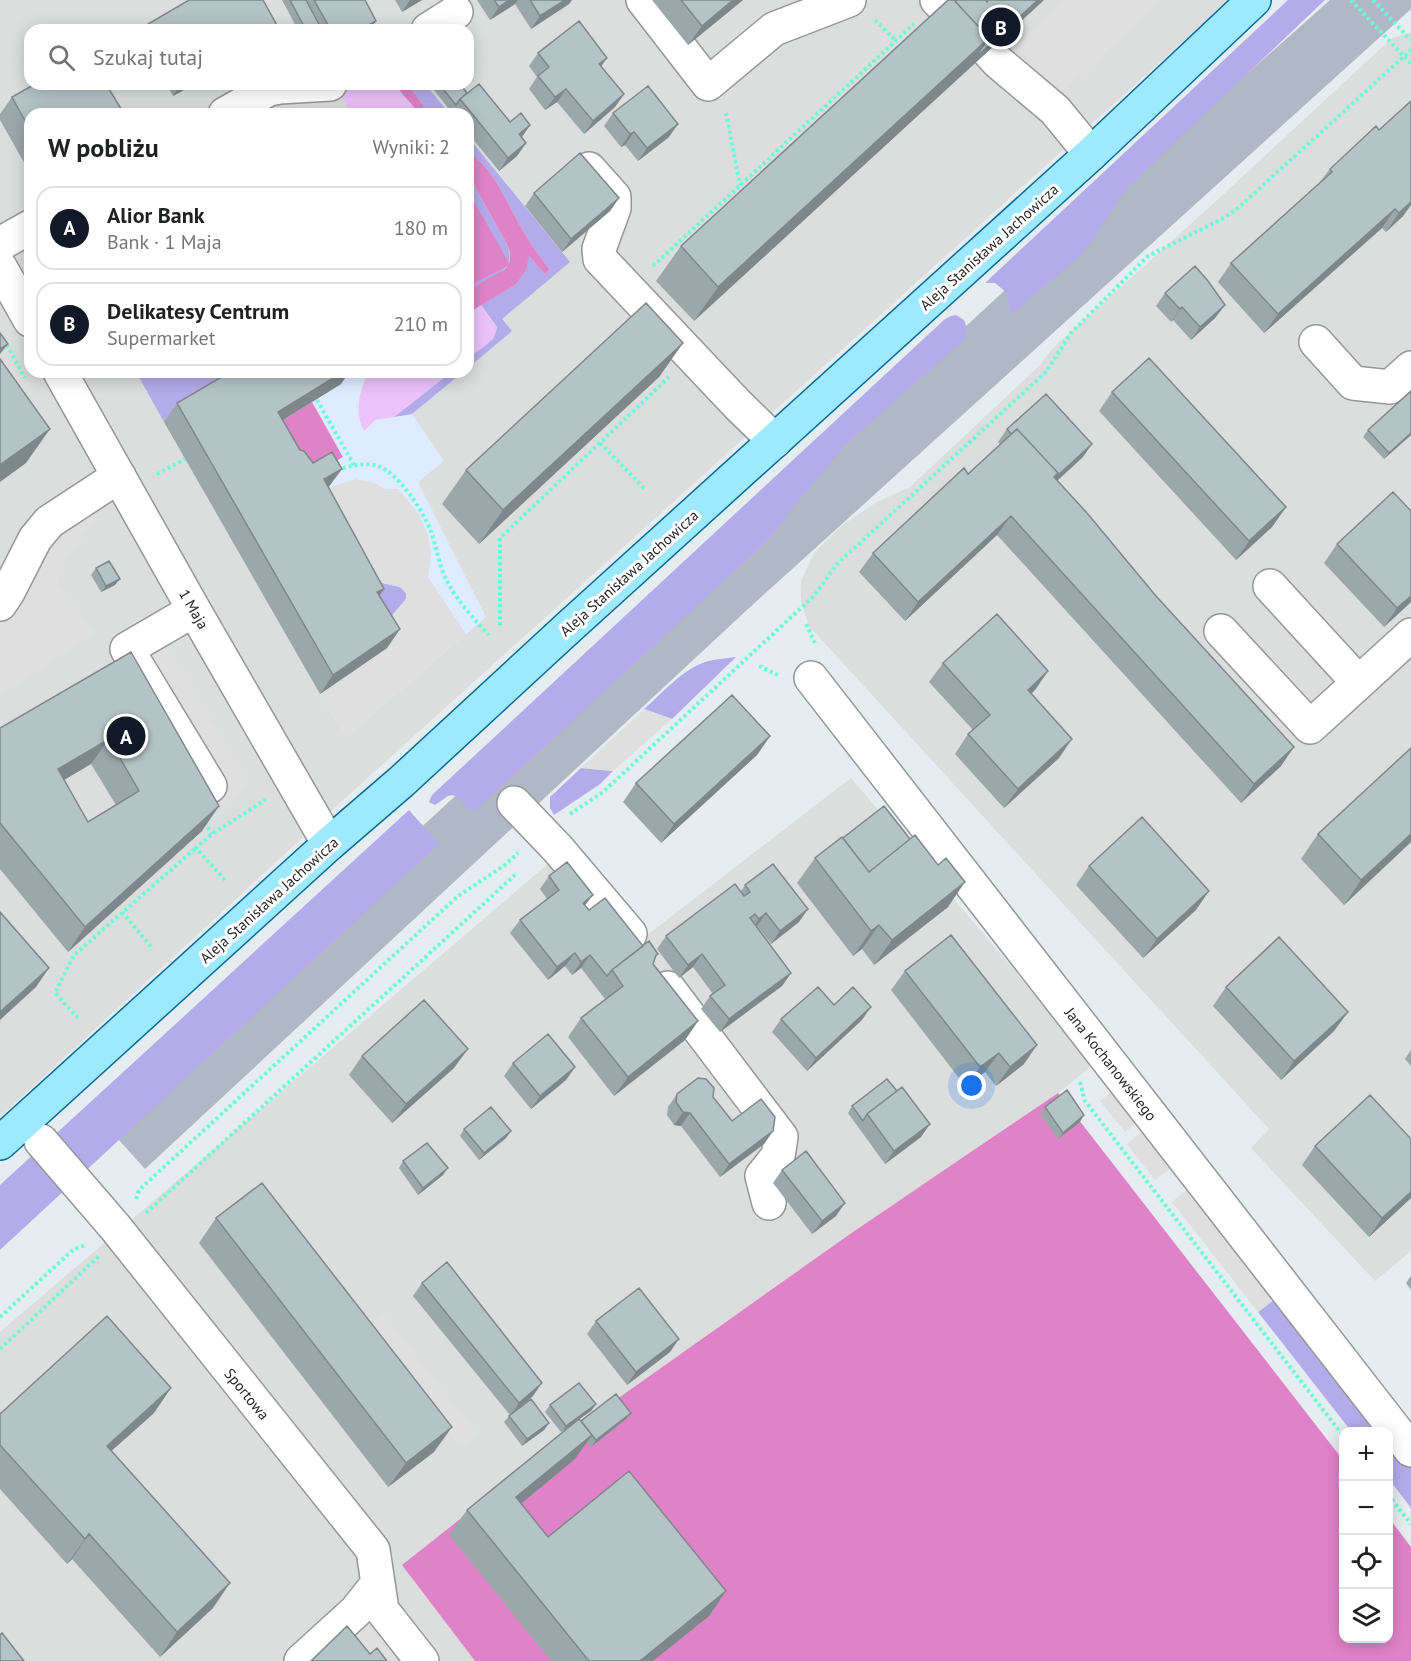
<!DOCTYPE html>
<html lang="pl">
<meta charset="utf-8">
<style>
body{margin:0;font-family:"PT Sans",sans-serif;background:#f6f6f6;color:#202124}
.controls{position:absolute;right:18px;bottom:18px;display:grid;overflow:hidden;border-radius:12px;box-shadow:0 3px 15px #0003}
.controls button{width:54px;height:54px;display:grid;place-items:center;padding:0;border:0;border-bottom:2px solid #e0e0e0;background:#fff;color:#202124;font:30px sans-serif}
.you{position:absolute;left:972px;top:1086px;width:21px;height:21px;margin:-15px;border:4px solid #fff;border-radius:50%;background:#1a73e8;box-shadow:0 0 0 9px #1a73e833}
.badge{display:grid;place-items:center;width:39px;height:39px;border-radius:50%;background:#111827;color:#fff;font-size:20px;font-weight:700}
.pin{position:absolute;translate:-50% -50%;border:3px solid #fff;box-shadow:0 2px 6px #0006}
.list{margin:0;padding:0;list-style:none}
h2{display:flex;justify-content:space-between;align-items:center;height:78px;margin:0;padding:0 24px;font-size:26px}
h2 small{font-size:20px;font-weight:400;color:#757577}
.list li{display:grid;grid-template-columns:39px 1fr auto;gap:18px;align-items:center;box-sizing:border-box;height:84px;margin:0 12px 12px;padding:0 12px;border:2px solid #e0e0e0;border-radius:18px}
.list b{display:block;font-size:22px;white-space:nowrap}
.list p{margin:0;font-size:20px;white-space:nowrap;color:#757577}
.list em{font-size:20px;font-style:normal;color:#757577}
.icon{flex:none;width:33px;height:33px;fill:none;stroke:currentColor;stroke-width:2;stroke-linecap:round;stroke-linejoin:round}
.map{position:relative;flex:none;width:1411px;height:1661px;overflow:hidden}
.search{position:absolute;background:#fff;box-shadow:0 3px 15px #0003;left:24px;top:24px;width:450px;height:66px;display:flex;align-items:center;gap:15px;box-sizing:border-box;padding:0 21px;border-radius:18px;color:#757577;font-size:22px}
.panel{position:absolute;background:#fff;box-shadow:0 3px 15px #0003;left:24px;top:108px;width:450px;height:270px;border-radius:18px}
.map>svg:first-child{display:block}
.residential{fill:#dcdddd;fill-rule:evenodd}
.education{fill:#dfebff}
.construction{fill:#b0b8c5}
.grass{fill:#b4abeb}
.park{fill:#ebc2fa}
.pitch{fill:#e082c8}
.parking{fill:#dfdfdf}
.lines{fill:none;stroke-linecap:round;stroke-linejoin:round}
.minor-casing{stroke:#969696;stroke-width:36}
.major-casing{stroke:#006a9a;stroke-width:36}
.path{stroke:#6bfcd7;stroke-width:4;stroke-dasharray:3 3;stroke-linecap:butt}
.minor{stroke:#fff;stroke-width:33}
.major{stroke:#9de9fd;stroke-width:33}
.wall{fill:#9ba8a9;fill-rule:evenodd}
.shaded-wall{fill:#7e888a}
.building{fill:#b4c3c5;stroke:#7e888a;stroke-width:1.5;fill-rule:evenodd}
.labels{text-anchor:middle;dominant-baseline:central;stroke-width:6;stroke-linejoin:round;paint-order:stroke}
.street-label{font-size:15px;fill:#1f1f1f;stroke:#fff}
</style>
<div class="map">
<svg width="1411" height="1661" viewBox="0 0 1411 1661">
<rect width="100%" height="100%" fill="#e5edf0"/>
<path class="residential" d="M0,0H1229L342,801L0,1117ZM30,30H468V84H30ZM30,114H468V372H30Z
M1411,32V1251L1375,1281L1251,1148L1269,1129L809,626L801,601V581L814,553L841,526L877,502L910,487L1040,365L1053,348L1215,202L1392,38Z
M851,778L1094,1064L1058,1093L850,1234L569,1433L403,1565L475,1661H0V1332L562,852L638,942Z"/>
<path class="education" d="M136,372H463L412,414L444,461L418,482L486,617L346,737L320,694Z"/>
<path class="construction" d="M1330,0H1411V9L748,609L145,1169L102,1121L1039,259Z"/>
<path class="grass" d="M1288,0H1325L1127,188L1083,253L1011,315L1007,293L995,283H985Z
M352,84H425L450,114H430L408,85L401,91L420,114H353Z
M468,137L570,262L502,319L512,331L468,368V358L493,339L497,327L481,305L515,285L529,256L545,274L550,270C543,260 534,250 528,239C509,210 497,171 468,151Z
M468,174L507,244C519,272 488,279 468,290V287L509,264L468,190Z
M956,315L964,320C967,327 967,332 964,340L848,442L790,511L774,533L755,552L476,810L468,809L459,799L453,795L448,796L435,805L429,802L432,795L945,319L951,316Z
M136,372H223L230,383L164,422Z
M451,372H463L412,414L394,417Z
M369,580L400,587L406,593V599L377,633Z
M736,657L672,719L644,709C664,692 682,669 708,661C717,659 727,658 736,657Z
M581,768L613,771L600,784L554,815L550,808V797Z
M409,810L439,844L0,1250V1185Z
M1279,1296L1384,1431H1351L1258,1312Z
M1388,1437L1411,1466V1508L1389,1479Z"/>
<path class="park" d="M352,84H395L420,114H353L338,92Z
M481,305L497,327C495,342 479,350 468,358V313Z
M368,372H451L394,417L375,420L364,431C354,414 360,388 368,372Z"/>
<path class="pitch" d="M408,85L430,114H420L400,91Z
M468,151C497,171 509,210 528,239C534,250 543,260 550,270L545,274L529,256L526,270L515,285L468,313V290L504,270L507,266L468,287V190L509,263C511,257 510,250 507,244L468,174Z
M312,402L343,457L319,471L265,431Z
M1058,1093L1343,1460L1344,1638H1388L1389,1518L1411,1547V1661H475L402,1565L569,1433L850,1234Z"/>
<path class="parking" d="M1067,0H1162L1060,94L1016,46Z
M355,479L375,483L384,489H398L419,514L428,535L431,553L428,577L466,634L346,737L320,694L386,648L377,633L406,599V593L400,587L369,580L328,488Z
M77,486L96,520L64,561L57,581L67,597L95,633L0,695V576Z
M168,646L250,787L196,821L114,677Z
M644,709L672,719L613,771L581,768Z
M1116,1088L1141,1119L1125,1132L1100,1101Z
M1147,1127L1176,1164L1155,1180L1127,1144Z
M1192,1185L1279,1296L1258,1312L1172,1202Z
M383,1314L478,1435L461,1448L366,1328Z
M368,1627L397,1661H377L357,1637Z"/>
<g class="lines">
<defs>
<path id="minor" d="M643,0L708,84L774,29L849,0
M937,0L949,12
M428,30L456,12
M988,51L998,62L1055,110L1091,154
M225,114L269,89L280,87L330,84
M589,169L614,197V208L599,249L600,259L738,405L775,441
M0,244L30,227
M0,267L30,320
M1316,342L1353,383L1390,387L1411,368
M60,372L194,610L329,844
M1270,586L1358,682
M0,604L8,592L35,539L49,522L119,476
M194,610L127,649L210,786
M1221,631L1310,727L1411,635
M811,678L1411,1450
M514,803L558,849L630,934
M668,988L781,1137L778,1156L762,1176L769,1203
M41,1141L115,1227L373,1550L382,1610L422,1661
M301,1661L356,1611L378,1583"/>
<path id="major" d="M0,1143L329,844L401,782L569,627L1091,154L1254,0"/>
</defs>
<use href="#minor" class="minor-casing"/>
<use href="#major" class="major-casing"/>
<path class="path" d="M1351,0L1411,64
M1373,0L1411,40
M875,20L896,41
M726,113L740,185
M653,266L914,24
M7,345L25,378
M317,400L354,465
M600,443L646,490
M337,470C350,466 365,462 378,466C398,473 422,509 430,529C437,547 439,568 449,585C458,601 476,622 489,635
M157,474L185,459
M806,624L816,645
M500,625V538L669,377
M759,666L778,675
M570,814L603,792L788,620L814,596L837,564L1046,372L1071,333L1148,256L1222,219L1238,208L1411,50
M205,822L212,834
M225,880L196,848L212,834L265,800V801
M122,912L153,949
M78,1018L55,993L74,955L196,848
M1080,1082L1085,1101L1344,1437
M136,1199L139,1190L458,896L505,865L518,853
M146,1213L515,875
M0,1317L74,1249L86,1245
M0,1349L99,1256
M1388,1495L1411,1524"/>
<use href="#minor" class="minor"/>
<use href="#major" class="major"/>
</g>
<path class="wall" d="M282,0H365L370,30H298Z
M395,0H422L402,12Z
M477,0H572L569,4L531,29L515,4L490,20Z
M652,0H743L688,45Z
M957,0H1044L694,321L656,281L681,246Z
M148,24L278,30H143Z
M538,53L601,67L624,94L615,107L584,134L557,102L545,110L529,89L537,77L529,66Z
M166,84H195L173,96Z
M429,84H460L467,93L510,122L530,125L522,137L526,143L517,156L499,171L468,133V114H453Z
M12,97L123,112L121,114H30V173L0,120V114Z
M1411,101V205L1403,216L1386,232L1382,228L1264,333L1218,282L1231,263L1319,183L1330,169L1379,130Z
M613,113L669,137L638,161L625,145L621,147L604,126Z
M534,193L619,198L610,211L562,252L525,206Z
M1165,293L1225,305L1215,318L1191,340L1173,320L1171,322L1156,306Z
M683,343L659,377L479,544L442,504L466,470Z
M223,372H349L341,384L283,420L300,450L328,488L384,589L379,596L400,629L387,648L320,694L164,422L177,403L225,375Z
M1411,391V435L1384,459L1363,437L1368,430Z
M1112,392L1286,507L1272,527L1236,560L1099,411Z
M1007,429L1083,457L1057,481L1281,766L1241,803L997,535L905,621L859,572L873,553L968,474L1000,444L998,442Z
M1411,511V602L1384,627L1324,563L1337,544Z
M96,568L115,585L101,592L91,575Z
M131,652L202,831L68,952L0,869V728ZM91,764L116,805L88,822L64,780Z
M943,663L1048,671L1035,690L1031,694L1059,758L1004,808L955,754L968,734L973,730L929,682Z
M770,736L757,755L661,843L623,802L636,783Z
M1411,748V842L1344,905L1301,859L1318,834Z
M843,838L948,907L874,965L862,949L853,956L797,883L815,858Z
M1089,866L1196,910L1143,958L1076,885Z
M549,876L585,906L589,910L643,946L658,954L655,958L653,964L698,1021L685,1040L614,1096L568,1037L581,1018L605,999L581,968L572,975L565,966L548,980L510,933L520,920L547,899L540,889Z
M745,885L799,922L771,944L757,926V927L791,973L782,986L720,1032L701,1009L710,996L713,994L693,967L679,978L657,949L666,936L741,891Z
M905,971L1024,1064L996,1086L985,1072L966,1087L891,990Z
M1226,987L1348,1012L1334,1031L1281,1080L1213,1006Z
M834,1005L862,1020L807,1071L772,1032L781,1019Z
M1411,1050V1066L1405,1059Z
M362,1056L454,1068L392,1123L349,1075Z
M513,1063L575,1067L566,1080L531,1109L504,1076Z
M677,1094L713,1097L732,1121L773,1131L764,1144L720,1177L681,1126L674,1125L667,1115L668,1107Z
M852,1106L921,1137L885,1164L848,1113Z
M1045,1107L1080,1122L1058,1139L1040,1114Z
M464,1129L506,1138L479,1160L460,1136Z
M1411,1139V1198L1369,1237L1302,1165L1315,1146Z
M403,1161L443,1175L418,1195L399,1168Z
M782,1170L836,1216L812,1234L773,1183Z
M216,1218L434,1452L388,1487L199,1243Z
M1411,1276V1290L1406,1283Z
M422,1283L533,1396L520,1407L549,1423L544,1430L522,1446L504,1422L510,1415L413,1296Z
M596,1321L670,1352L627,1385L587,1334Z
M596,1404L591,1411L579,1419L581,1421L631,1413L626,1419L591,1447L587,1442L575,1459L521,1503L548,1537L726,1591L709,1616L653,1661H551L449,1535L467,1510L571,1425L561,1432L545,1412L550,1405Z
M154,1413L111,1451L213,1608L160,1657L72,1559L67,1564L0,1489V1414Z"/>
<path class="shaded-wall" d="M410,0H422L402,12Z
M509,0H518L515,4L490,20L499,7Z
M565,0H572L569,4L531,29L540,16Z
M733,0H743L688,45L702,26Z
M1038,0H1044L694,321L718,287L989,38Z
M376,21L370,30H360Z
M607,58L598,71L599,64Z
M181,84H195L173,96Z
M566,89L557,102L545,110L555,97Z
M624,94L615,107L584,134L593,121Z
M678,124L669,137L638,161L647,148Z
M530,125L521,138L519,134Z
M634,132L625,145L621,147L630,134Z
M526,143L517,156L499,171L508,158Z
M619,198L610,211L562,252L571,239Z
M1411,202V205L1403,216L1386,232L1399,213Z
M1395,209L1382,228L1264,333L1278,314Z
M1225,305L1215,318L1191,340L1200,327Z
M1182,307L1173,320L1171,322L1180,309Z
M683,343L659,377L479,544L503,510Z
M8,344L0,354V349Z
M343,372H349L341,384L265,431L278,412Z
M50,429L26,463L0,482V465Z
M1411,433V435L1384,459L1389,453Z
M1092,444L1083,457L1040,496L1054,477Z
M342,469L328,488L324,479Z
M1286,507L1272,527L1236,560L1249,541Z
M1011,516L997,535L905,621L918,602Z
M120,579L115,585L101,592L106,586Z
M384,589L371,608L377,592Z
M1411,596V602L1384,627L1397,608Z
M400,629L387,648L320,694L333,675Z
M1048,671L1035,690L1015,709L1028,690Z
M770,736L757,755L661,843L674,824Z
M109,739L91,764L40,794L58,769Z
M1072,739L1059,758L1004,808L1018,789Z
M1294,747L1281,766L1241,803L1254,784Z
M219,806L202,831L68,952L85,927Z
M1411,834V842L1344,905L1361,880Z
M965,882L948,907L874,965L892,940Z
M1209,891L1196,910L1143,958L1157,939Z
M593,895L583,908V903Z
M808,909L799,922L771,944L780,931Z
M766,913L757,926L750,932L759,919Z
M879,925L862,949L853,956L871,931Z
M575,953L565,966L548,980L557,967Z
M702,954L693,967L679,978L688,965Z
M590,955L581,968L572,975L581,962Z
M49,968L36,987L0,1020V1012Z
M791,973L782,986L720,1032L729,1019Z
M871,1007L862,1020L807,1071L816,1058Z
M1348,1012L1334,1031L1281,1080L1294,1061Z
M698,1021L685,1040L614,1096L628,1077Z
M1037,1045L1024,1064L996,1086L1010,1067Z
M468,1049L454,1068L392,1123L406,1104Z
M999,1053L985,1072L966,1087L980,1067Z
M575,1067L566,1080L531,1109L540,1096Z
M683,1112L690,1113L681,1126L674,1125Z
M1084,1115L1080,1122L1058,1139L1063,1133Z
M930,1124L921,1137L885,1164L894,1151Z
M511,1131L506,1138L479,1160L484,1153Z
M773,1131L764,1144L720,1177L729,1164Z
M448,1168L443,1175L418,1195L423,1188Z
M1411,1192V1198L1369,1237L1382,1218Z
M845,1203L836,1216L812,1234L822,1221Z
M679,1339L670,1352L627,1385L636,1372Z
M542,1383L533,1396L510,1416L519,1403Z
M171,1388L154,1413L89,1471L107,1446Z
M596,1404L591,1411L561,1432L566,1426Z
M631,1413L626,1419L591,1447L596,1440Z
M549,1423L544,1430L522,1446L527,1439Z
M452,1427L434,1452L388,1487L406,1463Z
M592,1435L575,1459L499,1522L516,1497Z
M89,1534L72,1559L67,1564L85,1539Z
M230,1583L213,1608L160,1657L177,1632Z
M726,1591L709,1616L653,1661H640Z"/>
<path class="building" d="M189,0H263L279,29L277,30H151L148,24Z
M290,0H306L322,30H306Z
M314,0H365L376,21L360,30H331Z
M494,0H509L499,7Z
M530,0H565L540,16Z
M681,0H733L702,26Z
M948,0H954L989,38L718,287L681,246Z
M957,0H985L987,2L988,0H1038L974,59L989,38L955,1Z
M579,21L607,58L599,64L624,94L593,121L566,89L555,97L538,76L549,67L538,53Z
M35,84H106L123,112L120,114H30V130L12,97Z
M439,84H460L467,93L460,99L456,105Z
M479,84L510,122L521,113L530,125L519,134L526,143L508,158L460,99Z
M648,86L678,124L647,148L634,132L630,134L613,113Z
M1411,101V202L1399,213L1395,209L1278,314L1231,263L1332,172L1330,169L1376,126L1379,130Z
M580,153L619,198L571,239L534,193Z
M1195,266L1208,281L1225,305L1200,327L1182,307L1180,309L1165,293Z
M646,303L683,343L503,510L466,470Z
M0,333L8,344L0,349Z
M1149,358L1286,507L1249,541L1112,392Z
M0,359L50,429L0,465Z
M230,372H343L278,412L300,450L304,451L313,463L332,452L342,469L324,479L384,589L377,592L400,629L333,675L177,403Z
M1411,391V433L1389,453L1368,430Z
M1046,394L1092,444L1055,478L1058,473L1017,429L1011,434L1007,429Z
M1017,429L1058,473L1054,477L1087,513L1156,596L1294,747L1254,784L1011,516L918,602L873,553L964,468L968,474Z
M1393,492L1411,511V596L1397,608L1337,544Z
M109,561L120,579L106,586L96,568Z
M997,614L1048,671L1028,690L1072,739L1018,789L968,734L990,715L943,663Z
M131,652L219,806L85,927L0,823V728ZM109,739L139,791L88,822L58,769Z
M732,695L770,736L674,824L636,783Z
M1411,748V834L1361,880L1318,834Z
M884,806L910,839L869,872L843,838Z
M1142,817L1209,891L1157,939L1089,866Z
M915,835L938,865L946,858L965,882L892,940L879,925L871,931L815,858L842,837L869,872Z
M567,862L593,895L583,903L589,910L605,898L643,946L612,970L607,976L590,955L581,962L575,953L557,967L520,920L559,890L549,876Z
M773,864L808,909L780,931L766,913L759,919L755,914L750,918L791,973L729,1019L710,996L725,985L702,954L688,965L666,936L735,884L744,896L750,892L745,885Z
M0,912L49,968L0,1012Z
M951,935L1037,1045L1010,1067L999,1053L980,1067L905,971Z
M1279,937L1348,1012L1294,1061L1226,987Z
M649,941L658,954L656,955L653,964L698,1021L628,1077L581,1018L623,986L612,970Z
M818,987L834,1005L853,987L871,1007L816,1058L781,1019Z
M424,1000L468,1049L406,1104L362,1056Z
M548,1034L575,1067L540,1096L513,1063Z
M698,1078L706,1079L714,1088L713,1097L732,1121L761,1099L775,1117L773,1131L729,1164L690,1113L683,1112L676,1102L677,1094Z
M887,1079L897,1091L867,1114L863,1121L852,1106Z
M902,1087L930,1124L894,1151L867,1114Z
M1067,1090L1084,1115L1063,1133L1045,1107Z
M1370,1095L1411,1139V1192L1382,1218L1315,1146Z
M491,1107L511,1131L484,1153L464,1129Z
M427,1143L448,1168L423,1188L403,1161Z
M806,1151L845,1203L822,1221L782,1170Z
M262,1183L452,1427L406,1463L216,1218Z
M447,1262L542,1383L519,1403L422,1283Z
M639,1288L679,1339L636,1372L596,1321Z
M107,1316L171,1388L107,1446L230,1583L177,1632L89,1534L85,1539L0,1445V1414Z
M579,1383L596,1404L566,1426L550,1405Z
M616,1394L631,1413L596,1440L581,1421Z
M531,1399L549,1423L527,1439L509,1416Z
M579,1419L592,1435L516,1497L548,1537L629,1471L726,1591L640,1661H589L467,1510Z
M347,1626L370,1654L377,1648L387,1661H311Z
M2,1633L24,1661H0V1635Z"/>
<g class="labels">
<g class="street-label">
<text transform="translate(989 247) rotate(-42)">Aleja Stanisława Jachowicza</text>
<text transform="translate(629 573) rotate(-42)">Aleja Stanisława Jachowicza</text>
<text transform="translate(194 609) rotate(60)">1 Maja</text>
<text transform="translate(269 900) rotate(-42)">Aleja Stanisława Jachowicza</text>
<text transform="translate(1111 1064) rotate(52)">Jana Kochanowskiego</text>
<text transform="translate(247 1394) rotate(51)">Sportowa</text>
</g>
</g>
</svg>
<div class="controls">
<button>+</button>
<button>−</button>
<button><svg class="icon" aria-label="locate" viewBox="0 0 24 24"><circle cx="12" cy="12" r="6"/><path d="M12 2v4M12 18v4M2 12h4M18 12h4"/></svg></button>
<button><svg class="icon" aria-label="layers" viewBox="0 0 24 24"><path d="M12 4l9 5-9 5-9-5zM3 14l9 5 9-5"/></svg></button>
</div>
<div class="you"></div>
<div class="pin badge" style="left:126px;top:736px">A</div>
<div class="pin badge" style="left:1001px;top:27px">B</div>
<div class="search"><svg class="icon" aria-label="search" viewBox="0 0 24 24"><circle cx="10" cy="10" r="6"/><path d="M15 15l6 6"/></svg>Szukaj tutaj</div>
<section class="panel">
<h2>W pobliżu<small>Wyniki: 2</small></h2>
<ul class="list">
<li><span class="badge">A</span><div><b>Alior Bank</b><p>Bank · 1 Maja</p></div><em>180 m</em></li>
<li><span class="badge">B</span><div><b>Delikatesy Centrum</b><p>Supermarket</p></div><em>210 m</em></li>
</ul>
</section>
</div>
